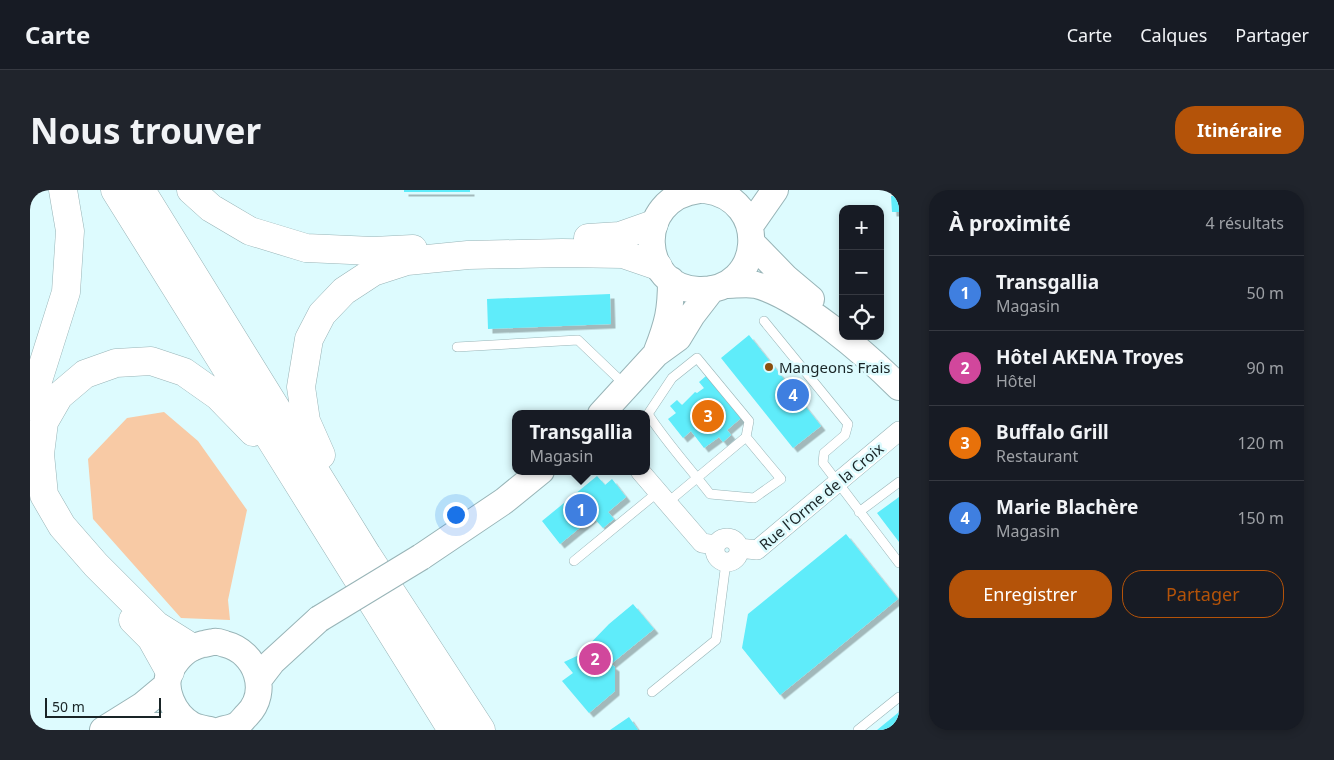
<!DOCTYPE html>
<html lang="fr">
<meta charset="utf-8">
<style>
body{margin:0;font-family:"Noto Sans",sans-serif;background:#20242c;color:#f1f3f6}
.controls{position:absolute;right:15px;top:15px;display:grid;overflow:hidden;border-radius:10px;box-shadow:0 2px 8px #0003}
.controls button{width:45px;height:45px;display:grid;place-items:center;padding:0;border:0;border-bottom:1px solid #363941;background:#171b24;color:#f1f3f6;font:25px sans-serif}
.scale{position:absolute;left:15px;bottom:12px;width:116px;box-sizing:border-box;padding-left:5px;border:2px solid #192426;border-top:0;font-size:14px;line-height:18px;white-space:nowrap;color:#192426;-webkit-text-stroke:4px #ddfbfe;paint-order:stroke}
.you{position:absolute;left:425px;top:324px;width:18px;height:18px;margin:-12px;border:4px solid #fff;border-radius:50%;background:#1a73e8;box-shadow:0 0 0 8px #1a73e833}
.badge{display:grid;place-items:center;width:32px;height:32px;border-radius:50%;background:#b45309;color:#fff;font-size:16px;font-weight:700}
.pin{position:absolute;translate:-50% -50%;border:2px solid #fff;box-shadow:0 1px 5px #0006}
.popup{position:absolute;left:482px;top:220px;width:138px;height:65px;box-sizing:border-box;display:grid;place-content:center;border-radius:10px;background:#171b24;filter:drop-shadow(0 1px 4px #0005);font-size:16px;white-space:nowrap;color:#9ea1a6}
.popup b{font-size:19px;color:#f1f3f6}
.popup::after{content:'';position:absolute;left:50%;top:100%;margin-left:-10px;border:10px solid transparent;border-top-color:#171b24}
.list{margin:0;padding:0;list-style:none}
h2{display:flex;justify-content:space-between;align-items:center;height:65px;margin:0;padding:0 20px;font-size:21px}
h2 small{font-size:16px;font-weight:400;color:#9ea1a6}
.list li{display:grid;grid-template-columns:32px 1fr auto;gap:15px;align-items:center;box-sizing:border-box;height:75px;padding:0 20px;border-top:1px solid #363941}
.list b{display:block;font-size:19px;white-space:nowrap}
.list p{margin:0;font-size:16px;white-space:nowrap;color:#9ea1a6}
.list em{font-size:16px;font-style:normal;color:#9ea1a6}
.actions{display:flex;gap:10px;padding:15px 20px}
.actions a{flex:1;padding:11px 0;border:1px solid #b45309;border-radius:20px;text-align:center;font-size:18px;color:#b45309}
.actions .main{background:#b45309;color:#fff}
.icon{flex:none;width:28px;height:28px;fill:none;stroke:currentColor;stroke-width:2;stroke-linecap:round;stroke-linejoin:round}
.map{position:relative;flex:none;width:869px;height:540px;overflow:hidden;border-radius:20px}
header{display:flex;align-items:center;gap:30px;box-sizing:border-box;height:70px;padding:0 25px;background:#171b24;border-bottom:1px solid #363941}
header strong{font-size:24px}
nav{display:flex;gap:28px;margin-inline-start:auto;font-size:18px}
.intro{display:flex;align-items:center;justify-content:space-between;box-sizing:border-box;height:120px;padding:0 30px}
h1{margin:0;font-size:35px}
.button{padding:12px 22px;border-radius:20px;background:#b45309;color:#fff;font-size:18px;font-weight:700}
main{display:flex;gap:30px;padding:0 30px}
aside{flex:1;background:#171b24;border-radius:20px;box-shadow:0 2px 8px #0003}
.map>svg:first-child{display:block}
.green{fill:#f8caa5}
.building{fill:#5fecfa;filter:url(#shadow)}
.lines{fill:none;stroke-linecap:round;stroke-linejoin:round}
.lane-casing{stroke:#98b4b7;stroke-width:10}
.street-casing{stroke:#98b4b7;stroke-width:20}
.secondary-casing{stroke:#98b4b7;stroke-width:28}
.highway-casing{stroke:#98b4b7;stroke-width:29}
.lane{stroke:#fff;stroke-width:9}
.street{stroke:#fff;stroke-width:19}
.secondary{stroke:#fff;stroke-width:26}
.highway{stroke:#fff;stroke-width:28}
.secondary-bridge-casing{stroke:#98b4b7;stroke-width:28;stroke-linecap:butt}
.secondary-bridge{stroke:#fff;stroke-width:26}
.poi-dot{fill:#8a4e0d;stroke:#ddfbfe;stroke-width:2}
.labels{text-anchor:middle;dominant-baseline:central;stroke-width:5;stroke-linejoin:round;paint-order:stroke}
.poi-label{font-size:15px;fill:#192426;stroke:#ddfbfe;text-anchor:start}
.street-label{font-size:15px;fill:#192426;stroke:#ddfbfe}
</style>
<header>
<strong>Carte</strong>
<nav><a>Carte</a><a>Calques</a><a>Partager</a></nav>
</header>
<div class="intro"><h1>Nous trouver</h1><a class="button">Itinéraire</a></div>
<main>
<div class="map">
<svg width="869" height="540" viewBox="0 0 869 540">
<defs>
<filter id="shadow"><feDropShadow dx="4.5" dy="4.5" stdDeviation="0" flood-color="#0004"/></filter>
</defs>
<rect width="100%" height="100%" fill="#ddfbfe"/>
<path class="green" d="M134,222L168,251L217,320L198,410L200,430L151,428L63,329L58,269L97,228Z"/>
<path class="building" d="M374,0H440V2H374Z
M861,6H869V22H862Z
M580,104L581,134L458,139L457,109Z
M719,145L791,236L763,258L691,168Z
M676,186L711,228L697,240L701,245L693,252L689,247L674,258L661,241L653,248L638,229L646,223L640,216L647,210L652,215L665,202L667,203L674,198L669,192Z
M567,286L575,295L582,289L596,307L578,322L584,329L573,338L563,327L530,354L512,331Z
M869,307V352L847,323Z
M816,344L868,409L750,505L712,458L718,424Z
M603,414L624,439L581,474L585,477V501L559,523L532,491L543,483L534,472L549,465L579,434Z
M869,522V540H847Z
M599,527L608,540H580Z"/>
<g class="lines">
<defs>
<path id="lane" d="M734,131L818,234L815,245L794,263L793,273L869,373
M427,157L548,150L594,194
M637,313L716,247L719,231L667,168L642,188L618,224C636,252 659,277 680,304L724,308L751,289L716,247
M829,322L869,292
M544,371L628,302
M622,502L686,450L696,372
M828,540L869,507"/>
<path id="street" d="M610,281L672,353L686,355
M685 360a12 12 0 1 1 24 0a12 12 0 1 1-24 0Z
M709,358L727,360L869,241"/>
<path id="secondary" d="M669,0C603,8 609,99 669,100C734,102 741,9 675,0
M720,36L745,0
M722,53L756,88L781,109
M696,95C705,95 717,93 726,95C769,106 837,165 869,197
M627,161C638,133 641,120 641,90
M571,224L626,164L648,148L662,125L682,99
M391,367L474,311L511,281
M229,489L242,472L289,429
M73,540L113,515L137,495
M98,540L121,536H162
M180,540C175,539 167,538 162,535C144,525 131,498 141,479C149,466 157,458 173,454C176,454 180,452 184,452C187,451 192,453 195,454C227,462 240,502 217,525C213,529 210,534 205,536C201,538 195,539 191,540"/>
<path id="highway" d="M85,0L422,540
M111,0L337,365L451,540
M161,0L181,18L220,41L276,58L343,61L383,59
M558,48L590,46L624,34
M0,216L36,102L40,41L33,0
M291,265L276,231L271,197L279,149L292,124L314,101L343,82L377,71L438,65L532,63L593,64L628,76
M103,430L121,448L140,482
M161,457L126,435L66,375L32,336L14,305L10,264L14,232L29,206L55,184L86,173L121,171L154,182L188,206L223,242"/>
</defs>
<use href="#lane" class="lane-casing"/>
<use href="#street" class="street-casing"/>
<use href="#secondary" class="secondary-casing"/>
<use href="#highway" class="highway-casing"/>
<use href="#lane" class="lane"/>
<use href="#street" class="street"/>
<use href="#secondary" class="secondary"/>
<use href="#highway" class="highway"/>
<defs>
<path id="secondary-bridge" d="M289,429L391,367"/>
</defs>
<use href="#secondary-bridge" class="secondary-bridge-casing"/>
<use href="#secondary-bridge" class="secondary-bridge"/>
</g>
<circle class="poi-dot" cx="739" cy="177" r="5"/>
<g class="labels">
<g class="poi-label">
<text x="749" y="177">Mangeons Frais</text>
</g>
<g class="street-label">
<text transform="translate(791 306) rotate(-40)">Rue l'Orme de la Croix</text>
</g>
</g>
</svg>
<div class="controls">
<button>+</button>
<button>−</button>
<button><svg class="icon" aria-label="locate" viewBox="0 0 24 24"><circle cx="12" cy="12" r="6"/><path d="M12 2v4M12 18v4M2 12h4M18 12h4"/></svg></button>
</div>
<div class="scale">50 m</div>
<div class="you"></div>
<div class="pin badge" style="left:551px;top:320px;background:#3f7fe0">1</div>
<div class="popup"><b>Transgallia</b>Magasin</div>
<div class="pin badge" style="left:565px;top:469px;background:#d1479c">2</div>
<div class="pin badge" style="left:678px;top:226px;background:#e8710a">3</div>
<div class="pin badge" style="left:763px;top:205px;background:#3f7fe0">4</div>
</div>
<aside>
<h2>À proximité<small>4 résultats</small></h2>
<ul class="list">
<li><span class="badge" style="background:#3f7fe0">1</span><div><b>Transgallia</b><p>Magasin</p></div><em>50 m</em></li>
<li><span class="badge" style="background:#d1479c">2</span><div><b>Hôtel AKENA Troyes</b><p>Hôtel</p></div><em>90 m</em></li>
<li><span class="badge" style="background:#e8710a">3</span><div><b>Buffalo Grill</b><p>Restaurant</p></div><em>120 m</em></li>
<li><span class="badge" style="background:#3f7fe0">4</span><div><b>Marie Blachère</b><p>Magasin</p></div><em>150 m</em></li>
</ul>
<div class="actions"><a class="main">Enregistrer</a><a>Partager</a></div>
</aside>
</main>
